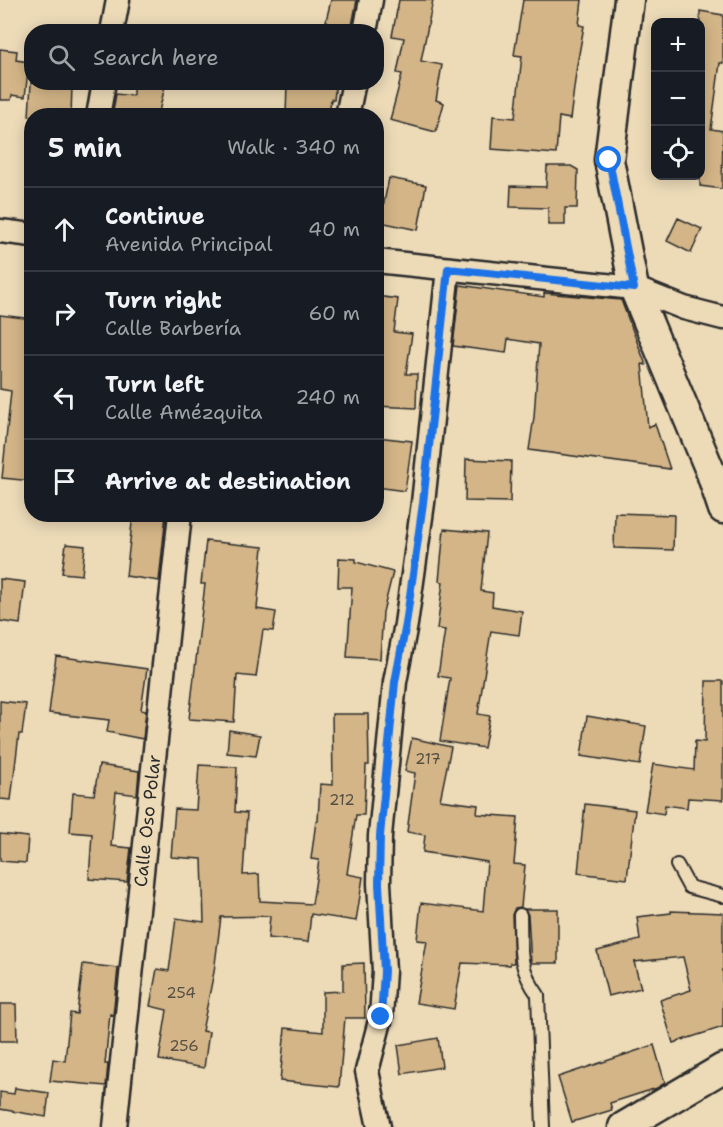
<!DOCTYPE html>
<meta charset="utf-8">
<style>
body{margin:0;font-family:"Shantell Sans",sans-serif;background:#20242c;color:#f1f3f6}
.controls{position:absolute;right:18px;top:18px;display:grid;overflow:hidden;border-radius:12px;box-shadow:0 3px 15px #0003}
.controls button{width:54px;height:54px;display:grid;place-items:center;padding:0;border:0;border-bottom:2px solid #363941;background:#171b24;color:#f1f3f6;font:30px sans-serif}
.stop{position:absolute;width:18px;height:18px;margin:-14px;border:4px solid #1a73e8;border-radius:50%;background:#fff}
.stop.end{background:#1a73e8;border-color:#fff;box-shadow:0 2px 6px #0008}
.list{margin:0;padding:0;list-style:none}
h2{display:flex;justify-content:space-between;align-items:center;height:78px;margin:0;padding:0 24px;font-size:26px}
h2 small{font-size:20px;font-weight:400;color:#9ea1a6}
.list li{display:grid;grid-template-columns:39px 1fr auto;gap:18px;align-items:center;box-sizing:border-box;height:84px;padding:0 24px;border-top:2px solid #363941}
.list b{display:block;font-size:22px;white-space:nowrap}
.list p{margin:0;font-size:20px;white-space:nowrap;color:#9ea1a6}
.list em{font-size:20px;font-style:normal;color:#9ea1a6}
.icon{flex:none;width:33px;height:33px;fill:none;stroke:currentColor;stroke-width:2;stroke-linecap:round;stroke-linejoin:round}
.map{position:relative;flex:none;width:723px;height:1127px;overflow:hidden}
.search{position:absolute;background:#171b24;box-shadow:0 3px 15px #0003;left:24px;top:24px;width:360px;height:66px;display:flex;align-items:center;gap:15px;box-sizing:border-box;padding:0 21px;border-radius:24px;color:#9ea1a6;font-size:22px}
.panel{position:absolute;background:#171b24;box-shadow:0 3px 15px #0003;left:24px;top:108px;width:360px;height:414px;border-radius:24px}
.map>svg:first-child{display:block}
.building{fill:#d3b587;stroke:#2b2b2b;stroke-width:1.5}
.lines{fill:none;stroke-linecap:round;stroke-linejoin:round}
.service-casing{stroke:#2b2b2b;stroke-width:16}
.minor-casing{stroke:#2b2b2b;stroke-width:27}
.tertiary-casing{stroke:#2b2b2b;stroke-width:33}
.service{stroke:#eddbb8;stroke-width:12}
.minor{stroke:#eddbb8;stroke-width:22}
.tertiary{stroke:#eddbb8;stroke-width:28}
.route{stroke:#1a73e8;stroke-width:8}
.labels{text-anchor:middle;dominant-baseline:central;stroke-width:4.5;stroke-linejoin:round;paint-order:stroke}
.number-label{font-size:15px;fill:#554e42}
.street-label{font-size:18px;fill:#2b2b2b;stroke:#eddbb8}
</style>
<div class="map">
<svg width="723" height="1127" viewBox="0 0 723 1127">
<rect width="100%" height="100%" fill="#eddbb8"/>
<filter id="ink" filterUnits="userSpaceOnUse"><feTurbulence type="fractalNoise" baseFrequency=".0167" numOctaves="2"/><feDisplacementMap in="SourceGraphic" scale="12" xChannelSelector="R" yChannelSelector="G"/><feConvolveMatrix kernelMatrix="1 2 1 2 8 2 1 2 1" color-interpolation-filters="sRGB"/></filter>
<g filter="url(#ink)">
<path class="building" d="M331,0H357L351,31L325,25Z
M399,0H433L421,61L442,65L436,100L444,103L436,132L390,120L402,74L397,73L404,38L392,36Z
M523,0H582L579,25L584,26L577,65L570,119L559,117L556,154L491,149L493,116L515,118L522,56L514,55Z
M700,11L723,15V63H720L711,129L723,131L722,189L700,186Z
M0,49L17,51L16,60L29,62L25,97L12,95L11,100H0Z
M133,82H166L158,116H112L116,94L133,96Z
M287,82H336L334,100L331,99L329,116H286Z
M31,83L72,85L71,116H29Z
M547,166H571L578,170L577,208H565V225H548V208L510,207L511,186L546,187Z
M389,178L426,185L418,230L380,222Z
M678,218L702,229L691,253L667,241Z
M460,285L544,297V293L621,300L646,365L642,364L648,427L655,424L670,469L529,450L534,417L539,344L508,339L506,353L453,346Z
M376,296L398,299L394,332L412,334L406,374H417L416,408L376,406Z
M0,315L32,319V369L28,408H32V481L2,478L11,391L0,389Z
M376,437L412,441L405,491L376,487Z
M466,459L511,461L510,502L465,501Z
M615,513L674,515L673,550L614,548Z
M133,514H166L159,581L126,576Z
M444,529L487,533L481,591L493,593L492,606L522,611L519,635L491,631L478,714L490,716L484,748L440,741L450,678L438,676L445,630L437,629L443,582L439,581Z
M206,541L263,547L257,609L276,612L273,631L263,630L256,677L237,675L234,722L189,719L205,584H201Z
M66,544L85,546L82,575L62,573Z
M339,558L356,559V562L393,572L383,612L380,659L347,657L352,587H338Z
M0,579L25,582L20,624L0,621Z
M56,656L147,669L141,710L146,711L143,739L107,732L109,720L49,713Z
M706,681H723V800L688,798L687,808L665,805L664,814L645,811L653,764L694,770L695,741L705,742Z
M0,701L26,704L22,734H19L11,800L0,799Z
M332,714H368L369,765H366L364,815H356L347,874L363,877L356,921L311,914L308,942L268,938L270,916L221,917L214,972L202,1031L209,1032L204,1068L159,1060L167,1010L150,1006L157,969L169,971L176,918L204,922L202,859L171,857L175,809L196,810L199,765L237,767L235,812L247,813L243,875L259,874L260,901L312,904L319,860L311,859L316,821H318L320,784L333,785Z
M587,716L646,726L640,765L581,756Z
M229,730L260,735L256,756L227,753Z
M412,738L451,747L440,800L478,805L477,814L518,817L514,864L525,865L521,907L515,908L512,915L514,963H510V965L462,963L454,1009L416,1003L427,941L417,940L421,903L483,911L487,862L423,852L425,835L407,832L415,773L405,771Z
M99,765L139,771L137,795L116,792L111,846L131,848L127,882L89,879L92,834L70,832L73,793L94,795Z
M585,804L635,810L627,879L578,873Z
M0,834L28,837L26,863L0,861Z
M525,909H558V963H531L528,915Z
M671,911L723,913V1027L673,1043L660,1000L691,990L683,957L634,962L641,988L608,996L597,951L640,940L637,917L671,913Z
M364,963L365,1018H345L339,1087L280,1081L285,1028L323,1032V992L343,991V964Z
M83,964L118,968L113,1015L110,1014L105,1064H108L106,1086L50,1081L53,1059L65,1061L70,1013L77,1014Z
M0,1004H16L17,1041H0Z
M438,1038L442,1067L402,1074L398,1045Z
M654,1045L665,1083L657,1088L610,1103L612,1110L572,1122L558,1077Z
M15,1088L49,1093L46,1117L0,1109V1092L14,1094Z"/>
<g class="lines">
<defs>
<path id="service" d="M677,865L689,887L723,896
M520,915C521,949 517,966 538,995L543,1127"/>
<g id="minor">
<path d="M112,32L118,0"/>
<path d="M365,32L371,0"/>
<path d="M98,116L104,82"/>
<path d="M347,116L354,82"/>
<path d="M0,231L32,235"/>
<path d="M376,261L634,288L684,308L723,318"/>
<path id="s1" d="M115,1127L180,514"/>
<path d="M379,1127L367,1071L381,1017L384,971L379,883L380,836L395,682L406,624L423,503L448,269"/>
</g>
<path id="tertiary" d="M629,0L609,160L634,288L711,473L723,509
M623,1127L723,1068"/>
</defs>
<use href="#service" class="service-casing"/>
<use href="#minor" class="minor-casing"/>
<use href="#tertiary" class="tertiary-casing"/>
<use href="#service" class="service"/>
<use href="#minor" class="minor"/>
<use href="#tertiary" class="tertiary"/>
</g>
</g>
<g class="lines" filter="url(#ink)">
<path class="route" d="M381,1017L384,971L379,884L380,836L395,682L406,624L423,503L448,269L634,288L609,160"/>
</g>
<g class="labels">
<g class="number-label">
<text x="428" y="759">217</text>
<text x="342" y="800">212</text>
<text x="181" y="993">254</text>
<text x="184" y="1046">256</text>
</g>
<g class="street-label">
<text stroke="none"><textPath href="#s1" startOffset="308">Calle Oso Polar</textPath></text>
</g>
</g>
</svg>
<div class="controls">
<button>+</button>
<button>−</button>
<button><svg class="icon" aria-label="locate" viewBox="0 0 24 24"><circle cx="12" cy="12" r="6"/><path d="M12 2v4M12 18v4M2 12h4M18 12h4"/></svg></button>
</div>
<div class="stop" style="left:609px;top:160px"></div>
<div class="stop end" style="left:381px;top:1017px"></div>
<div class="search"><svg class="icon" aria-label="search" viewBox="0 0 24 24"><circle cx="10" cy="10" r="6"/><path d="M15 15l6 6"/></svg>Search here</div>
<section class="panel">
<h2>5 min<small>Walk · 340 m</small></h2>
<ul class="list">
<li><svg class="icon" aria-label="ahead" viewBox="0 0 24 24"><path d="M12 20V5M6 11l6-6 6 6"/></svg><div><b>Continue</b><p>Avenida Principal</p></div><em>40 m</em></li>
<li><svg class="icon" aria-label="right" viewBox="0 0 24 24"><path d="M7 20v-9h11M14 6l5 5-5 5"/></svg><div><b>Turn right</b><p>Calle Barbería</p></div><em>60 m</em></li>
<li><svg class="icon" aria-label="left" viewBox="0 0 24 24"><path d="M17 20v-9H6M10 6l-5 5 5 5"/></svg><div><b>Turn left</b><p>Calle Amézquita</p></div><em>240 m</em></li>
<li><svg class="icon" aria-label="arrive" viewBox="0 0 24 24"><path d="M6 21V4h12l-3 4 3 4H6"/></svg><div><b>Arrive at destination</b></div></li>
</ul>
</section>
</div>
